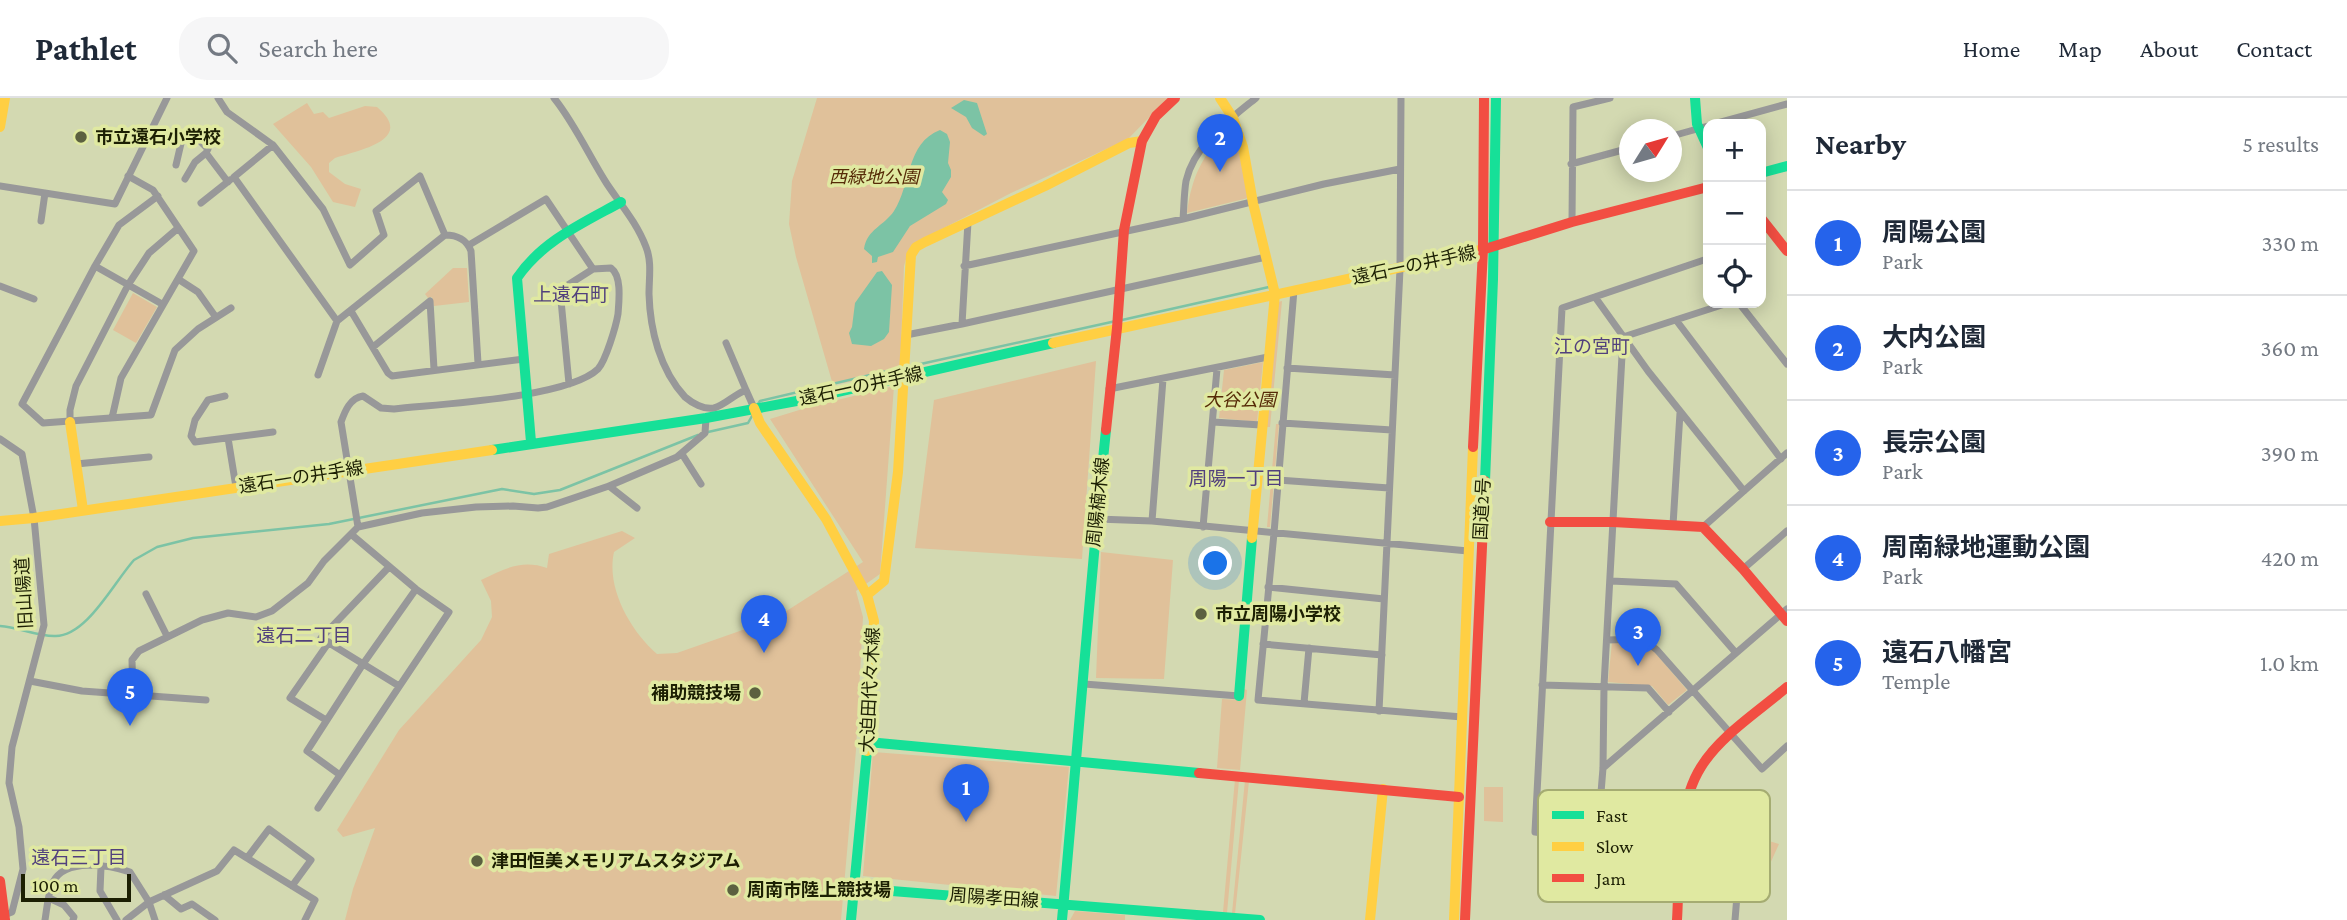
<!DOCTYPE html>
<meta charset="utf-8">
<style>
body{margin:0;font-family:"Crimson Pro","Noto Sans JP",serif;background:#f6f6f7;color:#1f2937}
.controls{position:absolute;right:21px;top:21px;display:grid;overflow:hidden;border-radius:14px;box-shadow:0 4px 18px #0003}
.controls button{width:63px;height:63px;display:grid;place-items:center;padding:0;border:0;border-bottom:2px solid #e0e1e3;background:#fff;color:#1f2937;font:35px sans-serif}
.compass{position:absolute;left:1619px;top:21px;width:63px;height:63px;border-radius:50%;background:#fff;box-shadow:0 4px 18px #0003;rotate:53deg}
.scale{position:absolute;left:21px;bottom:18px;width:110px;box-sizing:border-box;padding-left:7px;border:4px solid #1c1f03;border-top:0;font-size:19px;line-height:24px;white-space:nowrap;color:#1c1f03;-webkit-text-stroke:5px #e0e9a1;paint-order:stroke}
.you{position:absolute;left:1216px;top:466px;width:24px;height:24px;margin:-18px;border:5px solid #fff;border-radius:50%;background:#1a73e8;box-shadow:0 0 0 10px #1a73e833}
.badge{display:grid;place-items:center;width:46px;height:46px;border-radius:50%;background:#2563eb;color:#fff;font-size:23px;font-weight:700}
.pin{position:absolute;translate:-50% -58px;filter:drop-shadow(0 2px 4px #0008)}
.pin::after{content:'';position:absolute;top:37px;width:24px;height:21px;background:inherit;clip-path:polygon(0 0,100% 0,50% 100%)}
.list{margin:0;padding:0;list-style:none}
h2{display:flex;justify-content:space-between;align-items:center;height:91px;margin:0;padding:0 28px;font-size:30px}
h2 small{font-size:23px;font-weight:400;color:#747a83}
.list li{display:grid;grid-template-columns:46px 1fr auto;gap:21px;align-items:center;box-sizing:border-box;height:105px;padding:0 28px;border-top:2px solid #e0e1e3}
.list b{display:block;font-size:26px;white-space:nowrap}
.list p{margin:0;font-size:23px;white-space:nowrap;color:#747a83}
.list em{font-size:23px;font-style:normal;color:#747a83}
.icon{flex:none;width:38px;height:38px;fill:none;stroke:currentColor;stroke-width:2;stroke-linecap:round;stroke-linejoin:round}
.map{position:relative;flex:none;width:1787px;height:822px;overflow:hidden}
header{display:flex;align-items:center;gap:42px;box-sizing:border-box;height:98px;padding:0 35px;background:#fff;border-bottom:2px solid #e0e1e3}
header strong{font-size:33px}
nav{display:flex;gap:38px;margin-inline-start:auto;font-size:24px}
.search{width:490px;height:63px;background:#f6f6f7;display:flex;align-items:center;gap:18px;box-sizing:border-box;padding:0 24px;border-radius:28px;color:#747a83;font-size:26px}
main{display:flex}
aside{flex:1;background:#fff}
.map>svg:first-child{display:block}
.green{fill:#e0c19a}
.water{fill:#7cc3a5}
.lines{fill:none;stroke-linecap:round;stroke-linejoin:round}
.stream{stroke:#7cc3a5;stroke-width:2.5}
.street{stroke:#989899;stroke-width:7}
.fast{stroke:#16e098;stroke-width:10}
.slow{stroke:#ffcf43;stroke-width:10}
.jam{stroke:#f24e42;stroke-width:10}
.poi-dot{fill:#5c6040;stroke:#e0e9a1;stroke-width:2.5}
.labels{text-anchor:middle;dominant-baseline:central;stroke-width:7;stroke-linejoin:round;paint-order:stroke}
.poi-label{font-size:18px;font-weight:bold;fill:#1c1f03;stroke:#e0e9a1;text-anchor:start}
.park-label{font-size:18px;font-style:italic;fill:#562b07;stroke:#e0e9a1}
.street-label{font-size:18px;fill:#1c1f03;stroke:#e0e9a1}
.neighbourhood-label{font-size:19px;fill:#51407d;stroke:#e0e9a1}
.key{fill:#e0e9a1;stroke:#a5ac72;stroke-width:2}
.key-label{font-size:19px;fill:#1c1f03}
</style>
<header>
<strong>Pathlet</strong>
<div class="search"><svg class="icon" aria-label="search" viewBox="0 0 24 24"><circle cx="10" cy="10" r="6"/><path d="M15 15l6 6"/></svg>Search here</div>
<nav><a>Home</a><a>Map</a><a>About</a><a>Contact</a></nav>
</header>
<main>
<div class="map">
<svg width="1787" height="822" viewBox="0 0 1787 822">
<rect width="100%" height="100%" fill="#d3d9b1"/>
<path class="green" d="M817,0H1168L1128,41L1011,95L917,144L907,158L904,168L900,274L833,287L796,159L789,126L792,83Z
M307,5L314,16L323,14L329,20L365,8L377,9C416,42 359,52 335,60L329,65V74L345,86L361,91L355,109L333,104L311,69L273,26Z
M1234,27L1248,100L1187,115C1192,76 1204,53 1234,27Z
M453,170H467L469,204L434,208L432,199L428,200L425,196Z
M133,195L157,209L136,245L113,232Z
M1282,203L1270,329H1266L1278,204Z
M1096,263L1082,461L915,450L934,302Z
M1263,264L1257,324L1219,320L1224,272Z
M894,288L880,476L856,493L863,519L856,652L841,822H345L353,791L375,730L343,739L337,732L399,632L481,542L492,519L491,503L481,482C504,471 522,461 547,470L549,456L622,433L635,440L614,454C606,490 630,532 657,556L677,555L774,521L863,464L770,321L809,309Z
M1276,326H1279L1270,429H1267Z
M1101,454L1173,462L1164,581L1096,580Z
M1642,543L1652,551L1687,592L1668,607L1652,588L1608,584L1612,544Z
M1244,591L1247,592L1240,672L1217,670L1222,601L1242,602Z
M873,654L1069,669L1056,798L863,778Z
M1235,681L1239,682L1227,815L1223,814Z
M1245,682L1249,683L1235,816L1232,815Z
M1503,689V724L1484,723V689Z
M1759,740L1779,746L1755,799L1739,797L1742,759H1750Z
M1075,813L1125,817V822H1070Z"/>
<path class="water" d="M964,2L977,5L987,36L984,38L972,30L966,19L951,10Z
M940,32L947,36L950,44L948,65L951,72V79L942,94L948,102L946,106L910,128L893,154L878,159L877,164L872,165V158L864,151C867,131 884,128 894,113C911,87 906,45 940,32Z
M882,173L892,187L889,234L884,241L871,248L852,246L849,235L852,229L855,205L877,174Z"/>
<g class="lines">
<path class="stream" d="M1122,222L1269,189
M907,269L1116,223
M758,306L760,303L900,270
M708,334L748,325L752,318
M0,528C18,529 36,538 54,538C86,540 114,484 134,462L157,449L193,440L329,426L502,391L534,396L560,392L698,337"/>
<path class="street" d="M218,0L227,14L273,47L323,111L350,167L384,137L376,113L420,78L445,137
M554,0C575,26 589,58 607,86C621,107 637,125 646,149C652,164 649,180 649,196C650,232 660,272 685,299C692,305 704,312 714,310C725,307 735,296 746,292L754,310
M1714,26L1787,6
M1672,38L1708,28
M273,47L234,79L337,223
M1571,66L1630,50
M176,67L183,37L196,39L208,51L206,55L228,84
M185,81L195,64L206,55
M0,88L115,106L167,0
M158,98L119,127L95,168L22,306L43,325L151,317L175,252L198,231L231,210
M201,105L230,82
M1183,121C1184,109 1184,95 1186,83C1194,47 1229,22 1256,0
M41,123L45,95
M1572,124L1573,9L1610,0
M469,147L546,101L593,171
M1708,164L1704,162L1562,210L1535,734L1681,755L1740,761L1735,822
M95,168L162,206
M964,168L1183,121L1324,86L1400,71
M178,181L198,194L215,218
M0,188L34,201
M1294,192L1274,435L1258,602L1462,619
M1595,199L1648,273L1744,393
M1739,205L1787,266
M351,213L388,275L392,278L524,261
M1676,222L1781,361
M962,226L968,124
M906,237L962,226L1266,159
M1623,239L1728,205
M726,245L746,292
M373,249L430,203L434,271
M1287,270L1395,277
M318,277L337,223L445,137C457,137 467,142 471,153L478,265
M1109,291L1268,259
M225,298L208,302L195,322L191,338L195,344L273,334
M112,320L121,280L194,153L153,92L128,78
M70,324V312L76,288L128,187L149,155L177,131
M1213,324L1261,327
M1282,325L1392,332
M228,340L236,389
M0,341L22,356L34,420L44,527L12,649L9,685L19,729L23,771L12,814L4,817
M682,356L701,386
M76,366L149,359
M1278,382L1389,390
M609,388L637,410
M1097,421L1152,423L1468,453
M1152,423L1163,281
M1673,427L1680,315
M358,429L341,324C345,313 350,300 363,298L381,310L394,311C439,306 568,300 598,271C606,262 616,228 618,216C619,203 622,178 611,170L593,171L560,192L569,286
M1203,429L1217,271
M1703,429L1787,355
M389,469L321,540L399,588
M1743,471L1787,433
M1611,483L1676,486L1736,555
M1268,489L1384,501
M146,496L167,538
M1607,542L1643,541L1657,552L1762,671L1787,648
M1263,546L1382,557
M30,583L82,593L206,602
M1084,586L1239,598
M1542,587L1648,590L1669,614
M133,598L132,562L139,553L202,522L228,515L256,519L272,513L308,485L324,463L358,429L422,415L476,409L513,408L538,410L547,409L609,388L677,359L705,335L706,320
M1304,605L1309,550
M1379,613L1400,171L1401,0
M326,622L290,600L329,544
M1603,670L1787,511
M340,677L307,653L363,566L416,491
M318,710L449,514L416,491L352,437
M1597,744L1603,670L1604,588L1623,239
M247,760L269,731L311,762L292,788
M101,769L100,793L117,822
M164,797L181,811L192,806L215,822
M49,800L64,807L74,819L73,822
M45,822C47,810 48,795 53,784C65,760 109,767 130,774L149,804L155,822
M126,822L149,804L217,773L234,752L315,802L305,822"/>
<path class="fast" d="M1695,0L1697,26L1708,50
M1761,75L1787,68
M531,344L517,180C542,143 583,125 621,104
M492,352L706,320L802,302L1053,245
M1485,383L1493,181L1496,0
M1239,598L1252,440
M868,644L1199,675
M854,790L1260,822
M851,822L867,653
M1062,822C1077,659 1089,495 1106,332"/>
<path class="slow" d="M1220,0L1233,20L1243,49L1253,105L1275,196L1252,440
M0,29L5,0
M1053,245L1485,151
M754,310L760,325L826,421L867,497L874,523L867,653
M70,324L83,412
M0,423L34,420L492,352
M867,497L884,483L898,374L911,157L916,149L925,144L1045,88L1129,45L1142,43
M1370,822L1383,691
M1454,822L1473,349"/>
<path class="jam" d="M1761,120L1787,153
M1485,151L1572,124L1708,89
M1106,332L1117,230L1124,132L1142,43L1156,18L1175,0
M1473,349L1483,152L1484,0
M1550,424H1613L1703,429L1743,471L1787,523
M1199,675L1459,699
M0,783L5,822
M1465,822L1485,383
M1677,822C1680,776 1675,710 1701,669C1721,637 1758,614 1787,589"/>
</g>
<g class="poi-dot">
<circle cx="81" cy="39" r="7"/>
<circle cx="1201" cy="516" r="7"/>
<circle cx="755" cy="595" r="7"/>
<circle cx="477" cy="763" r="7"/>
<circle cx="733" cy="792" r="7"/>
</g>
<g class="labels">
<g class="poi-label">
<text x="95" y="39">市立遠石小学校</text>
<text x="1215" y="516">市立周陽小学校</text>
<text x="741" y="595" text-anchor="end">補助競技場</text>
<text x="491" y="763">津田恒美メモリアムスタジアム</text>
<text x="747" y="792">周南市陸上競技場</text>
</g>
<g class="park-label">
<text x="874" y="79">西緑地公園</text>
<text x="1240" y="302">大谷公園</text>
</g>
<g class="street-label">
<text transform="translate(1414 167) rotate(-12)">遠石一の井手線</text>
<text transform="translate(861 288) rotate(-12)">遠石一の井手線</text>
<text transform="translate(301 379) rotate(-9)">遠石一の井手線</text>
<text transform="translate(1098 404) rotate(-84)">周陽楠木線</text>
<text transform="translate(1482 411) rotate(-87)">国道2号</text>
<text transform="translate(24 495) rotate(-93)">旧山陽道</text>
<text transform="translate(870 592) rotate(-87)">大迫田代々木線</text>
<text transform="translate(994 800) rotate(4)">周陽孝田線</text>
</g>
<g class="neighbourhood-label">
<text x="571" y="196">上遠石町</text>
<text x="1592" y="248">江の宮町</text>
<text x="1236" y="380">周陽一丁目</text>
<text x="304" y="537">遠石二丁目</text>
<text x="79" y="759">遠石三丁目</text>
</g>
</g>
<rect x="1538" y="692" width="232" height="112" rx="10" class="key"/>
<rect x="1552" y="713" width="32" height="8" fill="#16e098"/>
<rect x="1552" y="744" width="32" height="9" fill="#ffcf43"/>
<rect x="1552" y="776" width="32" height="8" fill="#f24e42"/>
<g class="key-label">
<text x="1596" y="724">Fast</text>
<text x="1596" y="755">Slow</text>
<text x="1596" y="787">Jam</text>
</g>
</svg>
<div class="controls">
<button>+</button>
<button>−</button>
<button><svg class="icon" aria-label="locate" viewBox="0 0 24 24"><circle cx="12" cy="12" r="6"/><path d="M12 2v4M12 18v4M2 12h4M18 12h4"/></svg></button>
</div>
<svg class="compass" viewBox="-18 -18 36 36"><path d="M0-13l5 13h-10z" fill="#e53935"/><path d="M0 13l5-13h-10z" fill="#747a83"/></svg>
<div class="scale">100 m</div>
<div class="you"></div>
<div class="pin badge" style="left:966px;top:724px">1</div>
<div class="pin badge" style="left:1220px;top:74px">2</div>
<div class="pin badge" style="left:1638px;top:568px">3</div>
<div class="pin badge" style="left:764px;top:555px">4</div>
<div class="pin badge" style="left:130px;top:628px">5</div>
</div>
<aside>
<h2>Nearby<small>5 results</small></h2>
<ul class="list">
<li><span class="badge">1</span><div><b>周陽公園</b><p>Park</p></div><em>330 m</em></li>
<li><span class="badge">2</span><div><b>大内公園</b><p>Park</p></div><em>360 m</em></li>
<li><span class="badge">3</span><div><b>長宗公園</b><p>Park</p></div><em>390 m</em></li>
<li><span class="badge">4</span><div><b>周南緑地運動公園</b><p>Park</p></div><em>420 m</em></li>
<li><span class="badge">5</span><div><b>遠石八幡宮</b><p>Temple</p></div><em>1.0 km</em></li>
</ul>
</aside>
</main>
